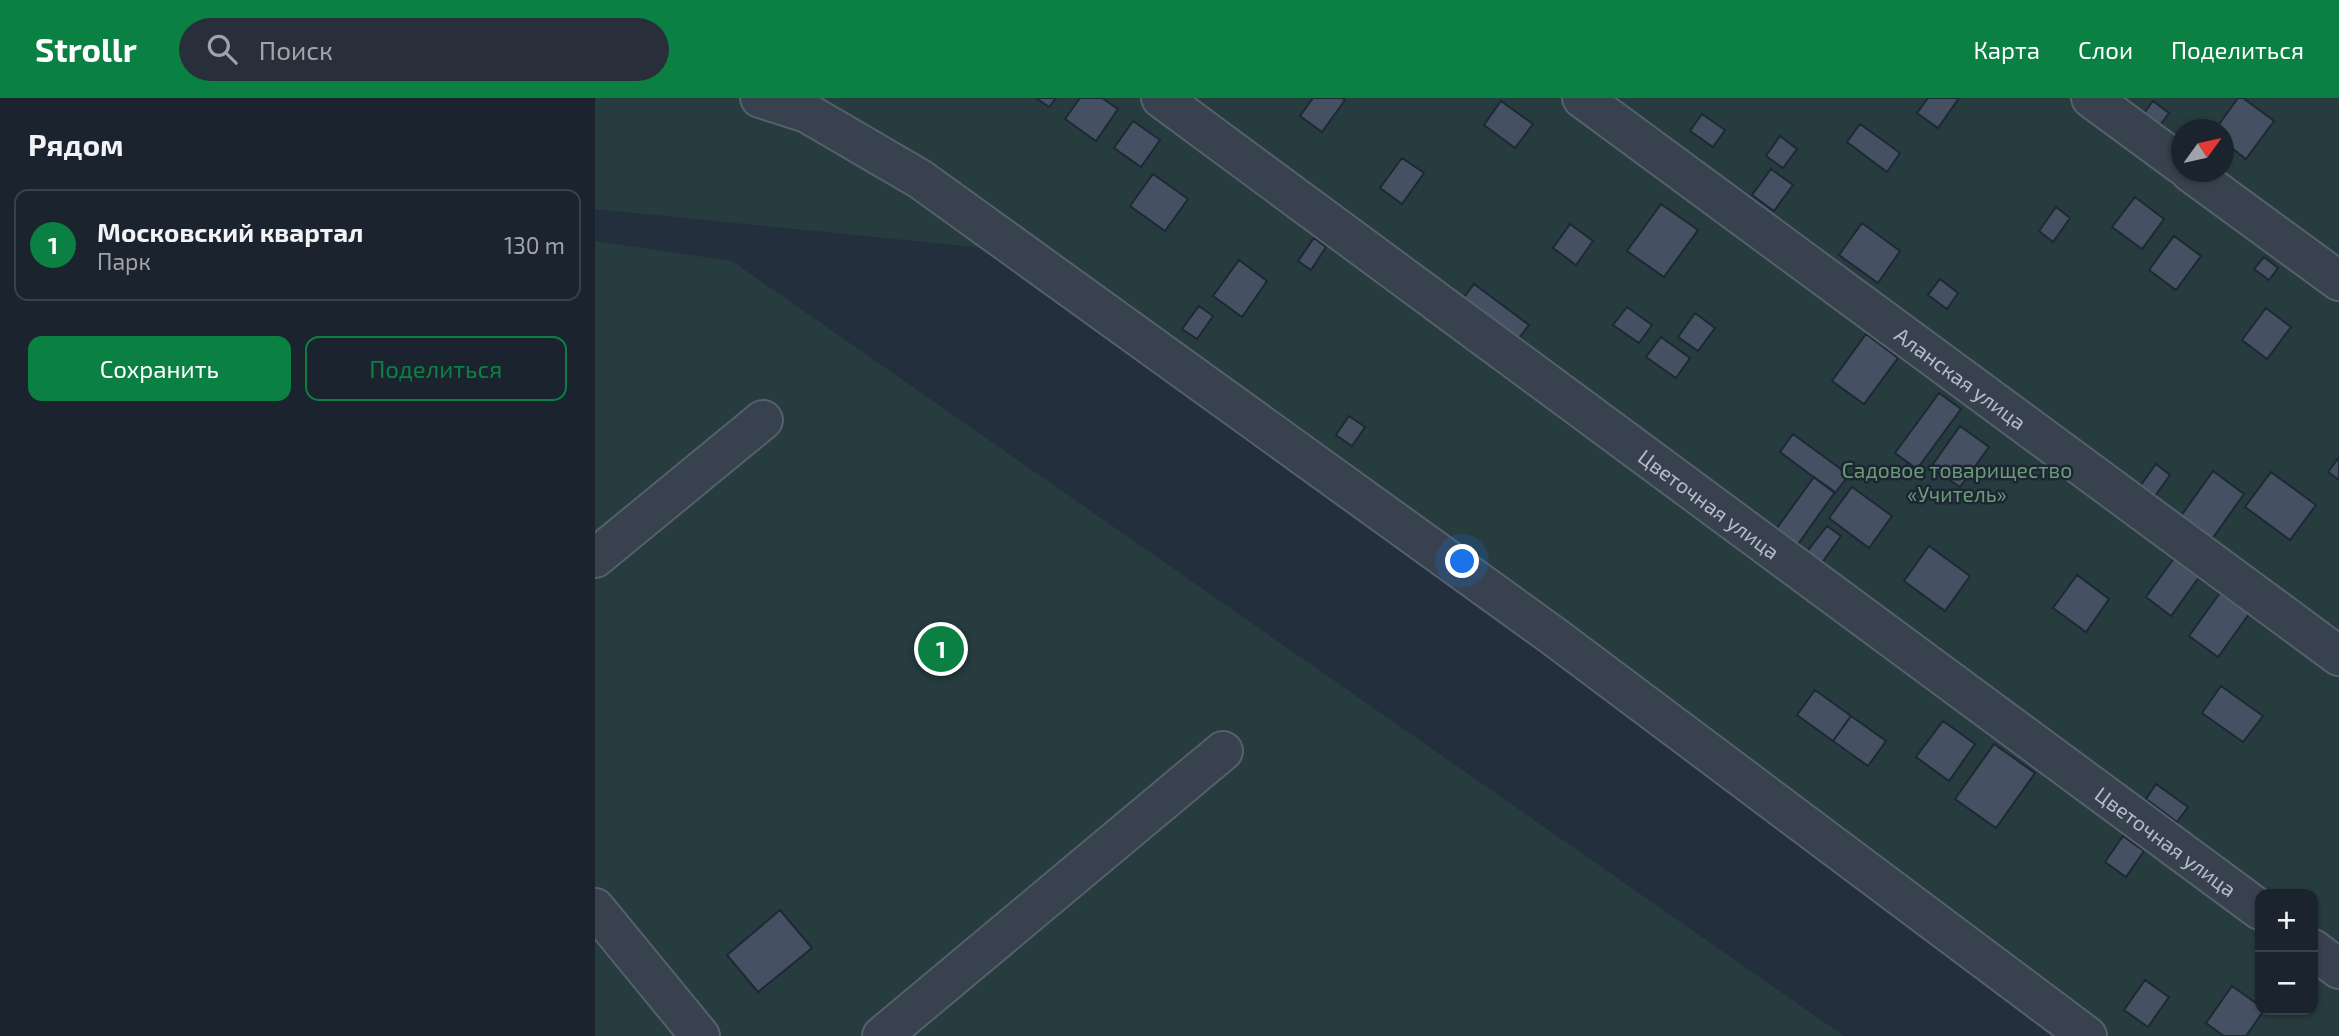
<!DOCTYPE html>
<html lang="ru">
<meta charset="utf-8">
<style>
body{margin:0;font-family:"Exo 2",sans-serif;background:#282f3a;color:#f1f3f6}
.controls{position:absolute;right:21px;bottom:21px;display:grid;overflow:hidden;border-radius:14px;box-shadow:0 2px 5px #0004}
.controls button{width:63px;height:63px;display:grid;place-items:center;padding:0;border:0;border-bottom:2px solid #39404a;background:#1b232e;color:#f1f3f6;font:35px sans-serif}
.compass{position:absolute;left:1576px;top:21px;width:63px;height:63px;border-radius:50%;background:#1b232e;box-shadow:0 2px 5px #0004;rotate:57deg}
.you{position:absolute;left:868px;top:464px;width:24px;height:24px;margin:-18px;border:5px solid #fff;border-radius:50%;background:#1a73e8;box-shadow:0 0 0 10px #1a73e833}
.badge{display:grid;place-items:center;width:46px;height:46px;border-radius:50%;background:#0b8043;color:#fff;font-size:23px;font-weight:700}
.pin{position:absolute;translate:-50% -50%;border:4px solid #fff;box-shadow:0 2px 7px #0006}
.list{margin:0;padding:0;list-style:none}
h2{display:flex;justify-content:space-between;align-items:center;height:91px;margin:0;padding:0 28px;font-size:30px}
h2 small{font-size:23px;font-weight:400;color:#a0a4aa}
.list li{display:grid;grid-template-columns:46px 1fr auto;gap:21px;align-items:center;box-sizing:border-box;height:112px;margin:0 14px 14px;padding:0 14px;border:2px solid #39404a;border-radius:14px}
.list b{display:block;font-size:26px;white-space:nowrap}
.list p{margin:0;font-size:23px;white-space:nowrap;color:#a0a4aa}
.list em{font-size:23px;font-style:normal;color:#a0a4aa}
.actions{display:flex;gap:14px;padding:21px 28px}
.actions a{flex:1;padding:16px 0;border:2px solid #0b8043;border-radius:14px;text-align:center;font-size:24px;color:#0b8043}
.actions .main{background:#0b8043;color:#fff}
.icon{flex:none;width:38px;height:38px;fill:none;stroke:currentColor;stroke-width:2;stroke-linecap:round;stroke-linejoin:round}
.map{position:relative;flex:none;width:1744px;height:938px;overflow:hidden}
header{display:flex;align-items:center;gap:42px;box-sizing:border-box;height:98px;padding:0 35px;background:#0b8043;color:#fff}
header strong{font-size:33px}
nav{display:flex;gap:38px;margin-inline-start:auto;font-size:24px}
.search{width:490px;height:63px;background:#282f3a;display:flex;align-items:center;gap:18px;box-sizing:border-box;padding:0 24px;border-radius:38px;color:#a0a4aa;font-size:26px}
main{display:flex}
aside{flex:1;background:#1b232e}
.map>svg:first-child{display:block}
.green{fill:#263c3f;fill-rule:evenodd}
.building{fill:#455162;stroke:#1f2835;stroke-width:2}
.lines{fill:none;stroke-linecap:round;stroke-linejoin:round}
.minor-casing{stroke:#565f6c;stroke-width:42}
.minor{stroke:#38414e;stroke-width:38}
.labels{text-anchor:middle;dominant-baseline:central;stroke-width:5;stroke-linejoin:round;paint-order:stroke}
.street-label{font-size:21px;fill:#b4bcc9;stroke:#1d2633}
.park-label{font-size:21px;fill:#6b9a76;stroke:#1d2633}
</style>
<header>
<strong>Strollr</strong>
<div class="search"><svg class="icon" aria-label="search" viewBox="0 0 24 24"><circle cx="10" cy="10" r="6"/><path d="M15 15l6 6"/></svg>Поиск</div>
<nav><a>Карта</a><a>Слои</a><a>Поделиться</a></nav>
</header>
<main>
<aside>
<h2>Рядом<small></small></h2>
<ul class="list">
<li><span class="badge">1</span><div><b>Московский квартал</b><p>Парк</p></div><em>130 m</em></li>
</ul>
<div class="actions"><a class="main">Сохранить</a><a>Поделиться</a></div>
</aside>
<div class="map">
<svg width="1744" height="938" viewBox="0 0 1744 938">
<rect width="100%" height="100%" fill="#242f3e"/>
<path class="green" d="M0,0H1744V938H1476L389,150L0,111ZM1587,32H1629V74H1587ZM1665,796H1718V912H1665Z
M0,143L137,163L1249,938H0Z"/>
<path class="building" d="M441,0H461L454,9Z
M485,0H507L523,11L501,43L470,21Z
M718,0H747L750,2L727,34L705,18Z
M1333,0H1364L1343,30L1322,15Z
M1643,0H1648L1679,23L1651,61L1629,44V32H1620Z
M906,3L938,26L920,50L889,27Z
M1558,3L1574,15L1563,30L1547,18Z
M1107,16L1130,32L1118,49L1095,33Z
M538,23L565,42L546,69L519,50Z
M1265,26L1305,55L1292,74L1252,44Z
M1185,38L1202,51L1188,70L1171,58Z
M807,60L829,75L807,106L785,90Z
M1176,71L1198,87L1179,113L1157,97Z
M558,76L593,101L570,133L535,108Z
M1540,99L1569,121L1547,151L1517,129Z
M1066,106L1103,132L1069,179L1032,153Z
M1461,109L1475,120L1458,144L1444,133Z
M1267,125L1305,153L1283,185L1244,157Z
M975,126L998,143L981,167L958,150Z
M1579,138L1606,158L1581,192L1554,172Z
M719,140L731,149L716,172L703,163Z
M1669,159L1683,170L1674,182L1659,171Z
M644,162L672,183L647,219L618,198Z
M1345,181L1363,195L1352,211L1333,197Z
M879,186L934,227L917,249L862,209Z
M604,208L618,218L602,241L587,231Z
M1032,209L1057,227L1044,245L1018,227Z
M1671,210L1696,229L1672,261L1647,242Z
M1100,215L1120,230L1103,253L1083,239Z
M1271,236L1303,260L1269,306L1237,283Z
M1066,239L1095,260L1081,280L1051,259Z
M1344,295L1366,311L1322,371L1300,355Z
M754,318L770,329L757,348L741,337Z
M1365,328L1394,349L1365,389L1336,369Z
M1198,336L1254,377L1240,395L1185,354Z
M1744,359V382L1733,374Z
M1561,366L1575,377L1557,402L1543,391Z
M1618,373L1649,396L1617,441L1586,418Z
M1676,374L1721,407L1695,442L1650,409Z
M1219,379L1240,394L1196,456L1174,441Z
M1257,389L1297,418L1274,450L1234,420Z
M1232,428L1246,438L1226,466L1211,455Z
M1334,448L1375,478L1350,513L1309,483Z
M1582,456L1607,475L1576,518L1551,499Z
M1482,477L1514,501L1491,534L1458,510Z
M1625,495L1654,516L1623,559L1594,538Z
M1626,588L1668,618L1648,644L1607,615Z
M1220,592L1256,618L1238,643L1202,617Z
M1256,618L1291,643L1273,668L1238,643Z
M1348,623L1380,646L1354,683L1321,659Z
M1399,646L1440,675L1401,730L1360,701Z
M1561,686L1593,709L1582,724L1551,701Z
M1528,738L1549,753L1531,779L1510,764Z
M185,812L217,850L163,894L132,857Z
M1550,882L1574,899L1553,929L1529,912Z
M1637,888L1665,908V912H1669L1651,938H1629L1611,925Z"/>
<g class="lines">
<defs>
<g id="minor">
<path d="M165,0L212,15L325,81L957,537L1492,938"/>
<path id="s1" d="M566,0L1665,812"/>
<path id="s2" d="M987,0L1744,558"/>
<path d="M1496,0L1587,67"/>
<path d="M1595,74L1744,183"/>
<path d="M0,460L168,322"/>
<path d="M0,810L105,938"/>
<path d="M1718,851L1744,871"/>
<path d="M287,938L628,653"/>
</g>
</defs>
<use href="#minor" class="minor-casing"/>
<use href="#minor" class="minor"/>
</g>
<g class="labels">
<g class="street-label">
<text stroke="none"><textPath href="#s2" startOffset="471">Аланская улица</textPath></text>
<text stroke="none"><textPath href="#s1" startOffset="682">Цветочная улица</textPath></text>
<text stroke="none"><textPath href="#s1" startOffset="1250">Цветочная улица</textPath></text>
</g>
<g class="park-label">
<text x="1362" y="371">Садовое товарищество<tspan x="1362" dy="24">«Учитель»</tspan></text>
</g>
</g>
</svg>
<div class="controls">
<button>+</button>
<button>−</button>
</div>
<svg class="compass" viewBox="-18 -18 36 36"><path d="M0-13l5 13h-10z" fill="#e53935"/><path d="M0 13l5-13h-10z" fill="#a0a4aa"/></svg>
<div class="you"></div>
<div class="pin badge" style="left:346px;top:551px">1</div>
</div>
</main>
